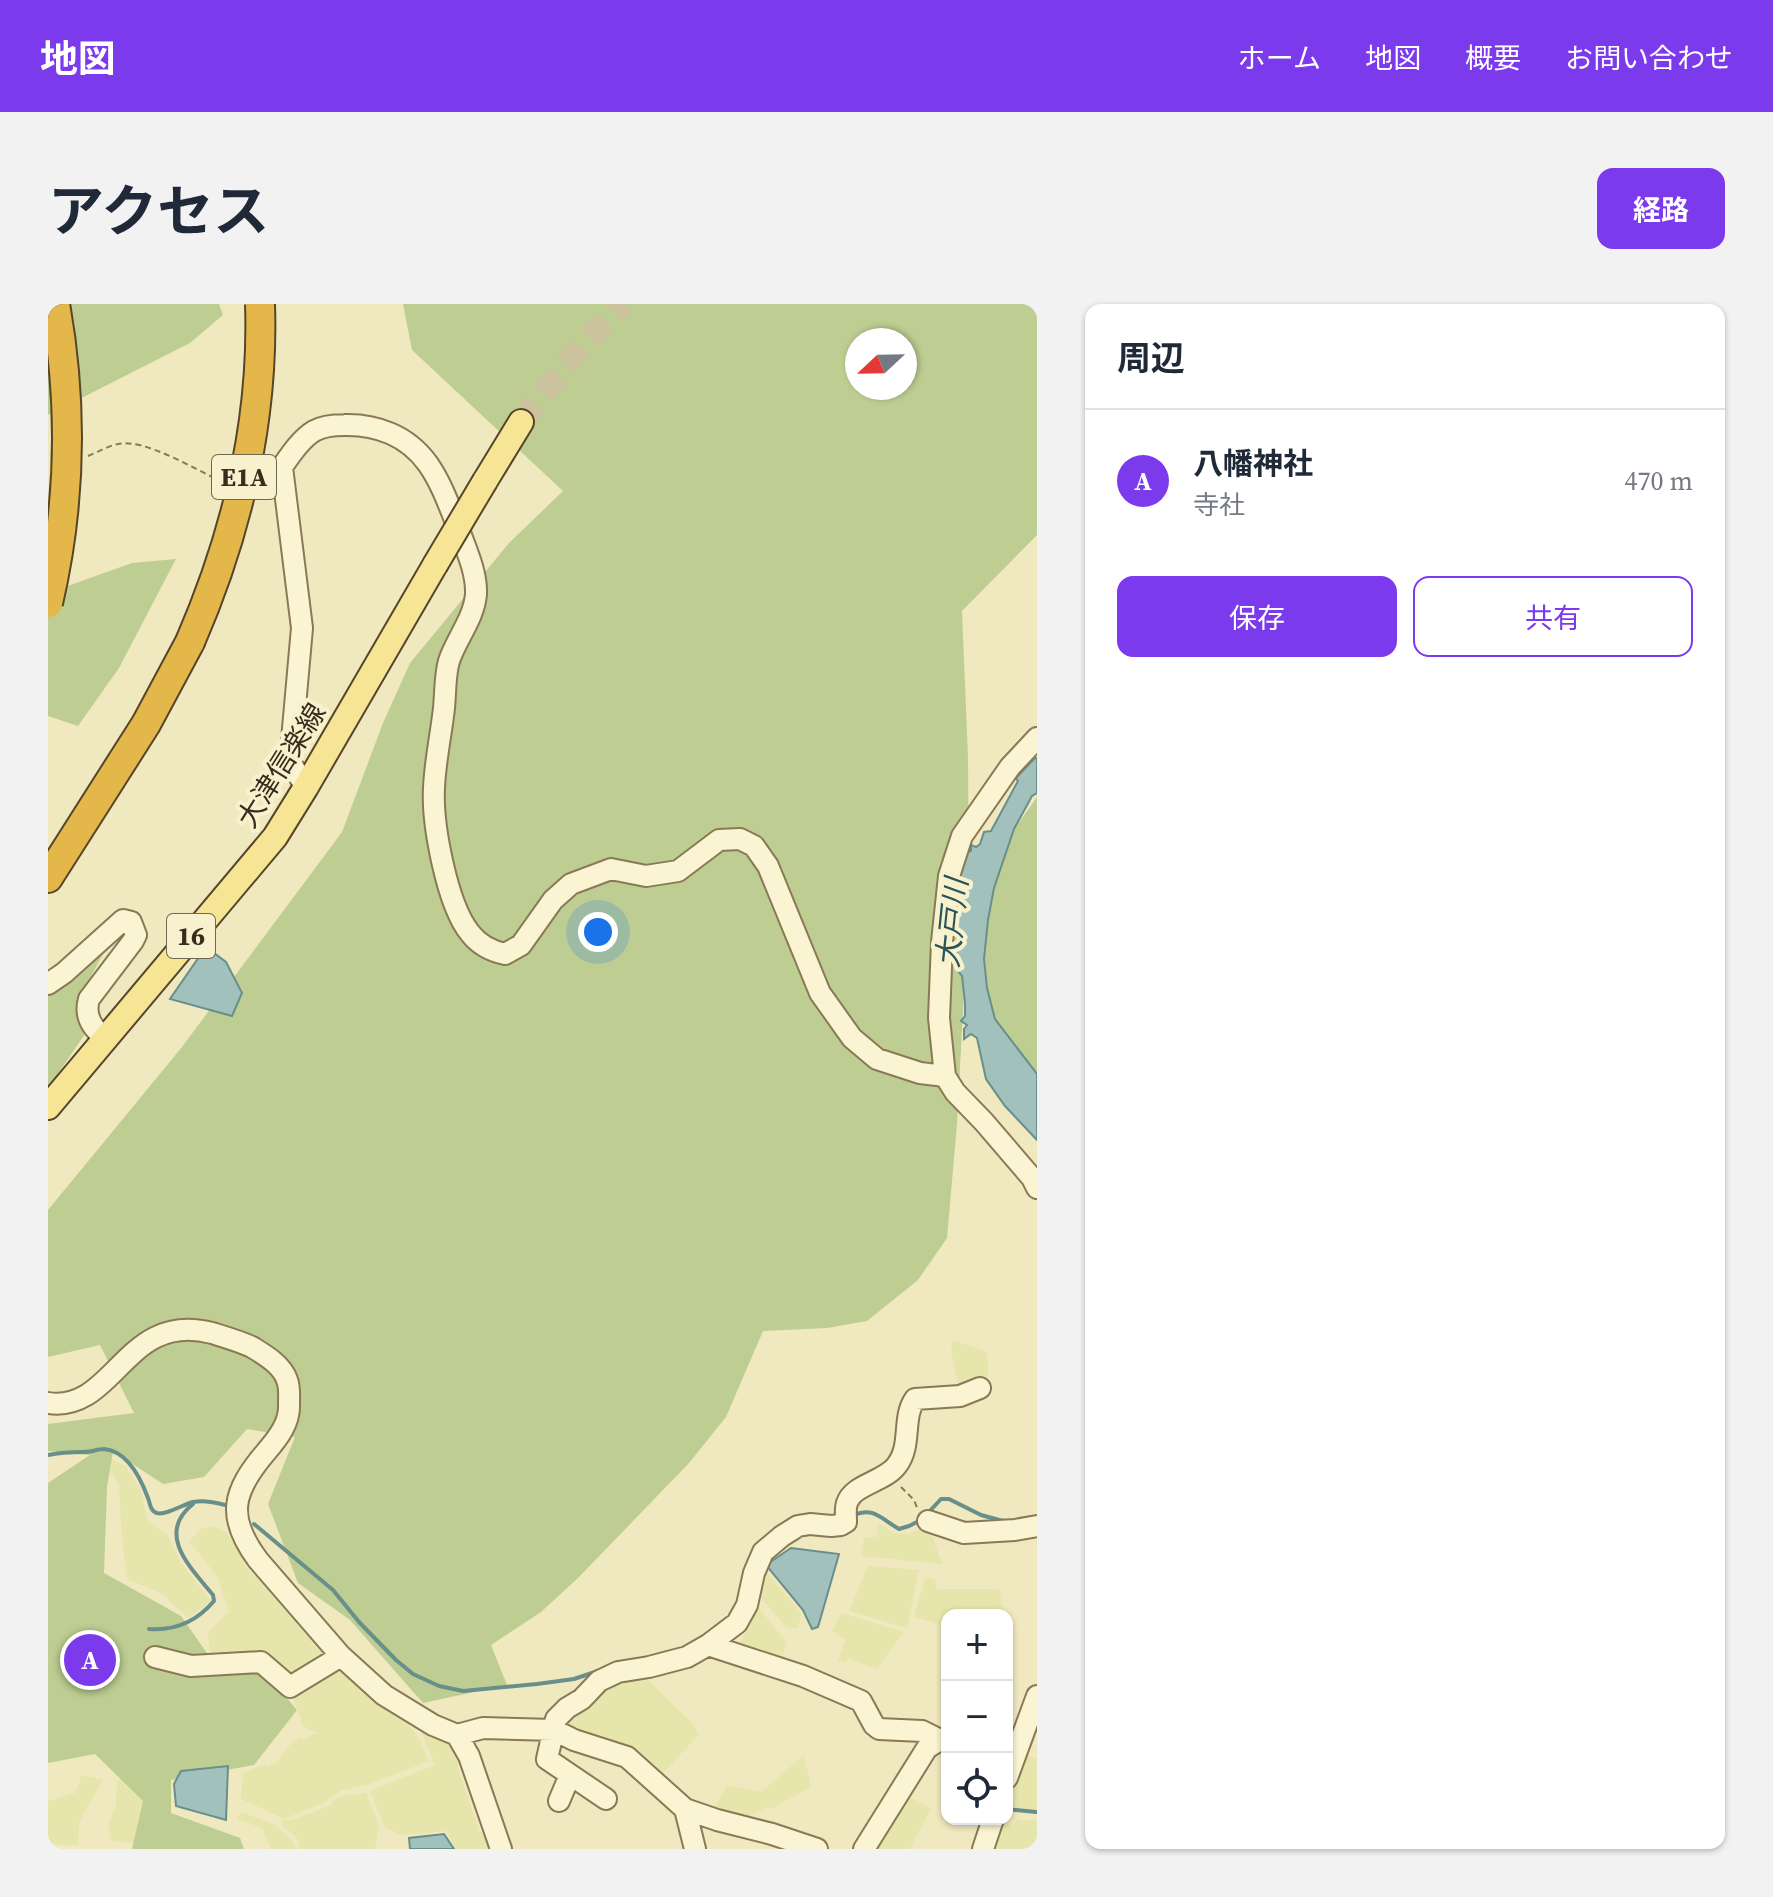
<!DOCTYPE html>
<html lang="ja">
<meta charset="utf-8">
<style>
body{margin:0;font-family:"Source Serif 4","Noto Sans JP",serif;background:#f2f2f3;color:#1f2937}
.controls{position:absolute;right:24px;bottom:24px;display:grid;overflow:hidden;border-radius:16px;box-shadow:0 2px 6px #0004}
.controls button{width:72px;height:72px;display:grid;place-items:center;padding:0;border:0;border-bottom:2px solid #e0e1e3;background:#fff;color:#1f2937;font:40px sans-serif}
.compass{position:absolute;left:797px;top:24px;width:72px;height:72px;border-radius:50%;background:#fff;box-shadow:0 2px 6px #0004;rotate:248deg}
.you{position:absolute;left:550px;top:628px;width:28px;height:28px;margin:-20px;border:6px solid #fff;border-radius:50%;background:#1a73e8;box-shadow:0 0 0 12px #1a73e833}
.badge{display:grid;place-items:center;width:52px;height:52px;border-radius:50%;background:#7c3aed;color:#fff;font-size:26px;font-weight:700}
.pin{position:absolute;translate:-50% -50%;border:4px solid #fff;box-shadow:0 2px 8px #0006}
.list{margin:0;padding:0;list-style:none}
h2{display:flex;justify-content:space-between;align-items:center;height:104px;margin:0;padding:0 32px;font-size:34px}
h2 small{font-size:26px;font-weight:400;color:#747a83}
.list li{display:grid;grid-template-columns:52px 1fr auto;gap:24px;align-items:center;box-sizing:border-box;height:144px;padding:0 32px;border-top:2px solid #e0e1e3}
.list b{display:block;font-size:30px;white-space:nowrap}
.list p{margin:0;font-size:26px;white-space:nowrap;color:#747a83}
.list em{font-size:26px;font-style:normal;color:#747a83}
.actions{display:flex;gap:16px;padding:24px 32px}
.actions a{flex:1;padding:18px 0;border:2px solid #7c3aed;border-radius:16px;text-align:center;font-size:28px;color:#7c3aed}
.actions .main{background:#7c3aed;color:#fff}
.icon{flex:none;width:44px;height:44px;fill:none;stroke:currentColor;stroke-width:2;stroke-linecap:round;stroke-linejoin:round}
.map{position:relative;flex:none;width:989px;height:1545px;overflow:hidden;border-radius:16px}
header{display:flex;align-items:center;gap:48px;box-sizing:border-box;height:112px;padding:0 40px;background:#7c3aed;color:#fff}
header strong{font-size:38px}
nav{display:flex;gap:44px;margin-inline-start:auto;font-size:28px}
.intro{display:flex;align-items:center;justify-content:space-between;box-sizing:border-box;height:192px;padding:0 48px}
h1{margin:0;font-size:56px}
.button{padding:20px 36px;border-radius:16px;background:#7c3aed;color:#fff;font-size:28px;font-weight:700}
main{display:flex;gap:48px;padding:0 48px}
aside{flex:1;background:#fff;border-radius:16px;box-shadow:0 2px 6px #0004}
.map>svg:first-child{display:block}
.farmland{fill:#e6e5ac}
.green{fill:#bece92;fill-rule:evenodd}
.water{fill:#a2c1bd;stroke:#698f8b;stroke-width:2}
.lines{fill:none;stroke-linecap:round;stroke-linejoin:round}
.stream{stroke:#698f8b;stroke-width:4}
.major-tunnel{stroke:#cbc39e;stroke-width:24;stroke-dasharray:24 12;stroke-linecap:butt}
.minor-casing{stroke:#897956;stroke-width:24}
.major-casing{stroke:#56452b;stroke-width:28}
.highway-casing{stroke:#56452b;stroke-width:32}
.path{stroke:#897956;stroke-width:2;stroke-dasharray:6 4;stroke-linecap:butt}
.minor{stroke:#faf4d2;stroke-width:20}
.major{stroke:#f5e594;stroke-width:24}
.highway{stroke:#e4b74a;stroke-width:28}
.major-bridge-casing{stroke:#56452b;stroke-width:28;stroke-linecap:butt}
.highway-bridge-casing{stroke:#56452b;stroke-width:32;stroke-linecap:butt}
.major-bridge{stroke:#f5e594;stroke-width:24}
.highway-bridge{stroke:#e4b74a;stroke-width:28}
.labels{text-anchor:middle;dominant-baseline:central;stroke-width:8;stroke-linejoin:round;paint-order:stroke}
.shield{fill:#f7f1ce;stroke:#716851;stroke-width:2}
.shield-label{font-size:26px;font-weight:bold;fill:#382d1c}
.street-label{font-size:28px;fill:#382d1c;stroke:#f7f1ce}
.water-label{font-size:30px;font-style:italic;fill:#2a5458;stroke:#f7f1ce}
</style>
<header>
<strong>地図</strong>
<nav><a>ホーム</a><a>地図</a><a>概要</a><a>お問い合わせ</a></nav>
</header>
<div class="intro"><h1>アクセス</h1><a class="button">経路</a></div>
<main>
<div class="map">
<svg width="989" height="1545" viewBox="0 0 989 1545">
<rect width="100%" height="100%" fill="#f0e8bf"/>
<path class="farmland" d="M905,1036L939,1048L940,1072L912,1088L903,1048Z
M56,1150L77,1162L92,1184L99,1215L120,1232L132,1258L163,1297L140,1314L114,1290L79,1275L73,1222L71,1180L64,1169L46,1161Z
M831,1220L846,1229L860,1230L881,1222L894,1260L813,1252L816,1234L828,1233Z
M166,1222L178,1228L198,1255L195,1259L240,1309L247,1307L284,1348L241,1373L162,1355L160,1328L181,1308L169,1272L141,1237L153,1225Z
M714,1262L753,1309L750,1324H739L708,1288Z
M820,1262L871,1266L859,1324L801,1307Z
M877,1273L887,1275L889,1285H951L956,1309L912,1308L911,1311H899V1322L866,1313Z
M703,1294L739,1339L731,1361L689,1347L698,1327L689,1322Z
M793,1309L856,1328L829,1365L801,1355L796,1359L790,1357L797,1336L784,1327Z
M301,1364L359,1419L371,1434L381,1457L319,1481L294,1486L277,1498L236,1515L193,1495L195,1469L217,1460L220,1463L229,1458L244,1438L252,1433L255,1435L269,1429L255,1422L243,1387L277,1365Z
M594,1370L645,1420L651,1430L609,1476L513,1419L556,1383Z
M357,1411L408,1434L415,1452L409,1461L431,1527L448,1536L450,1545H407L399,1527L354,1531L337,1524L322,1487L387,1461L372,1425Z
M756,1451L763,1483L723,1505L718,1503L690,1518L663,1511L679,1481L713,1488Z
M980,1451L989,1456V1506L959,1503V1494L973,1453Z
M34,1471L55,1476L31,1518L30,1541L0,1540V1497L27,1489Z
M87,1475L109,1485L94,1541L63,1536L60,1523L68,1500L69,1476Z
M318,1489L331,1520L327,1545H252L249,1534L235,1522L233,1516H244L279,1503L284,1501V1497L295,1492Z
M853,1491L860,1496L862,1493L883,1505L865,1538L862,1545H827Z
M194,1508L227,1521L246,1539L248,1545H223L214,1524L189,1515Z
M969,1515L989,1517V1545H947L954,1518L966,1521Z"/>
<path class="green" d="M0,0H171L175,11L142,39L0,111Z
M355,0H989V231L914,307L920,454L921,596L909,820L899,934L870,976L819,1017L779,1024L715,1027L678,1113L641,1159L530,1274L493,1308L443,1341L459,1381L375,1399L302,1316L250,1279L220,1200L247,1133L199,1125L156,1173L115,1180L65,1147L59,1183L56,1269L133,1312L161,1352L220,1372L249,1406L206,1461L123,1476V1509L192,1534L196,1545H84L95,1497L47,1450L0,1459V1179L42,1151L0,1147V1120L86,1109L52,1041L0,1053V906L134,743L294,528L335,419L362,359L461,239L515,187L364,46ZM809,36H857V84H809Z
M128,255L71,364L30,422L0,412V289L84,259Z
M989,493V782L942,722L930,655L948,551Z
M66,629L31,695L39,727L0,784V683Z"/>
<path class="water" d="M987,454H989V489L984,492L966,525L946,584L940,616L936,655L939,684L947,715L989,770V836L957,802L938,775L929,734L923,730L916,735V725L919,721L913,717L917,712V699L914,672L910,667L909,647C917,628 901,619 915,600L907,593L911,589L908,581H911L913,579L912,567L917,549L923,547V541L928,543L932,540L936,528L943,527L970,477L968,474Z
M158,643L178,658L194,689L184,712L122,695Z
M743,1244L791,1250L770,1323L764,1325L755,1306L718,1261Z
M180,1462L178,1516L128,1502L126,1480L133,1467Z
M396,1530L406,1545H362L361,1534Z"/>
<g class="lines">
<path class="stream" d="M0,1151C13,1148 24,1148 37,1148C43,1148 50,1145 56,1145C79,1147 93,1175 100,1194C102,1199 102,1207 109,1209C117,1212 136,1200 145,1198C158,1196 169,1199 181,1202
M879,1210L893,1195H901L933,1211L955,1217
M806,1211C825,1202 835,1216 851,1225L861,1222L873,1216
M206,1220L285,1286L311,1318L348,1356L365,1370L391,1382L415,1387L489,1380L526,1375L550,1367
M101,1325C127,1327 149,1317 166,1297L165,1291C143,1264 107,1230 145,1200
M959,1505L988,1508"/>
<path class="major-tunnel" d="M473,118L536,39L575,0"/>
<defs>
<path id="minor" d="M989,434L962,463L914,532L901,572L894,638L891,714L897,772L907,788L936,818L984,874L989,884
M258,483L242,458L254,324L234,163C243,150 253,135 266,127C275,122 286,121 296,121C329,120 360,132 380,160C394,180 402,204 411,226C418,245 429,269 428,290C426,315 408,335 401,357C396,374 398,394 395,412C392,436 387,459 386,484C384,520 399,601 422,629C431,641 443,647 457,650L473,641L505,596L523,580L563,565L598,572L630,567L671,536L692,535L706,542L720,562L772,689L804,734L829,755L872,769L897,772
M0,680L16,669L75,616L83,618L88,631L85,637L41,695C36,712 44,724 57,734
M0,1099C67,1109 77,1006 164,1029C177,1033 191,1037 204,1043C217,1051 234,1061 239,1076C242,1083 241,1093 241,1100C242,1119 230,1134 218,1148C184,1188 178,1213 210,1256L293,1352L336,1391L385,1421L409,1431L435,1424L506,1426L526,1436L579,1453L637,1505L669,1516L724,1530L769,1545
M880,1217L916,1229L967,1226L989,1222
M660,1341L755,1372L813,1397L826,1421L831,1425L874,1427L892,1436L899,1437
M107,1353L143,1362L213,1358L242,1383L293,1352
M409,1431L421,1452L453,1545
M959,1474L989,1392
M558,1495L499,1455L508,1415L519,1404L534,1395L551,1377L570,1368L601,1363L639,1353L660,1341L689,1319L699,1301L706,1269L715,1248L734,1232L750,1222L762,1220L783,1222L793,1221L798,1218C798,1212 797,1204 799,1199C805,1180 837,1178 849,1161C864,1142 854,1113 867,1095L912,1092L932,1084
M511,1497L522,1471
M637,1505L647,1545
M816,1545L879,1444L892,1436
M935,1545L945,1515"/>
<path id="major" d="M437,177L473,118
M0,803L227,533L258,483L387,261"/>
<path id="highway" d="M0,574L98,420L142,338"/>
</defs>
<use href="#minor" class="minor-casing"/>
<use href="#major" class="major-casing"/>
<use href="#highway" class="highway-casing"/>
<path class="path" d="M40,152C50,148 60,142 70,140C96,134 146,165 171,176L175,177
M853,1183L866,1196L870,1206"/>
<use href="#minor" class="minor"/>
<use href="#major" class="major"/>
<use href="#highway" class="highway"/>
<defs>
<path id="major-bridge" d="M387,261L437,177"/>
<path id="highway-bridge" d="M0,299C23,200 25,101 7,0
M142,338C188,232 216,117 212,0"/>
</defs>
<use href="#major-bridge" class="major-bridge-casing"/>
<use href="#highway-bridge" class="highway-bridge-casing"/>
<use href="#major-bridge" class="major-bridge"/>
<use href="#highway-bridge" class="highway-bridge"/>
</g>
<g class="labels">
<g class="shield">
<rect x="164" y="151" width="64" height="44" rx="6"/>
<rect x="119" y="610" width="48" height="44" rx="6"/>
</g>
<g class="shield-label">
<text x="196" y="173">E1A</text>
<text x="143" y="632">16</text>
</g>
<g class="street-label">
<text transform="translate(233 461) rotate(-58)">大津信楽線</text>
</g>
<g class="water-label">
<text transform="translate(904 619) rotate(-84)">大戸川</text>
</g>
</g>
</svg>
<div class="controls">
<button>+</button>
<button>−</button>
<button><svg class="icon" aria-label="locate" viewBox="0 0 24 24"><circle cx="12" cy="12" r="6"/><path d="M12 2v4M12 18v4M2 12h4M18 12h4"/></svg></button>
</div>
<svg class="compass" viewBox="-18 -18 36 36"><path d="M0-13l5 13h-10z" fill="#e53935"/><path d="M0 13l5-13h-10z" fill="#747a83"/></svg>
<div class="you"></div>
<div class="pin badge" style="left:42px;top:1356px">A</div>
</div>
<aside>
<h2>周辺<small></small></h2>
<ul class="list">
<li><span class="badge">A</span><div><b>八幡神社</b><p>寺社</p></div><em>470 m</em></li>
</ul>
<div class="actions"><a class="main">保存</a><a>共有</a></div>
</aside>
</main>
